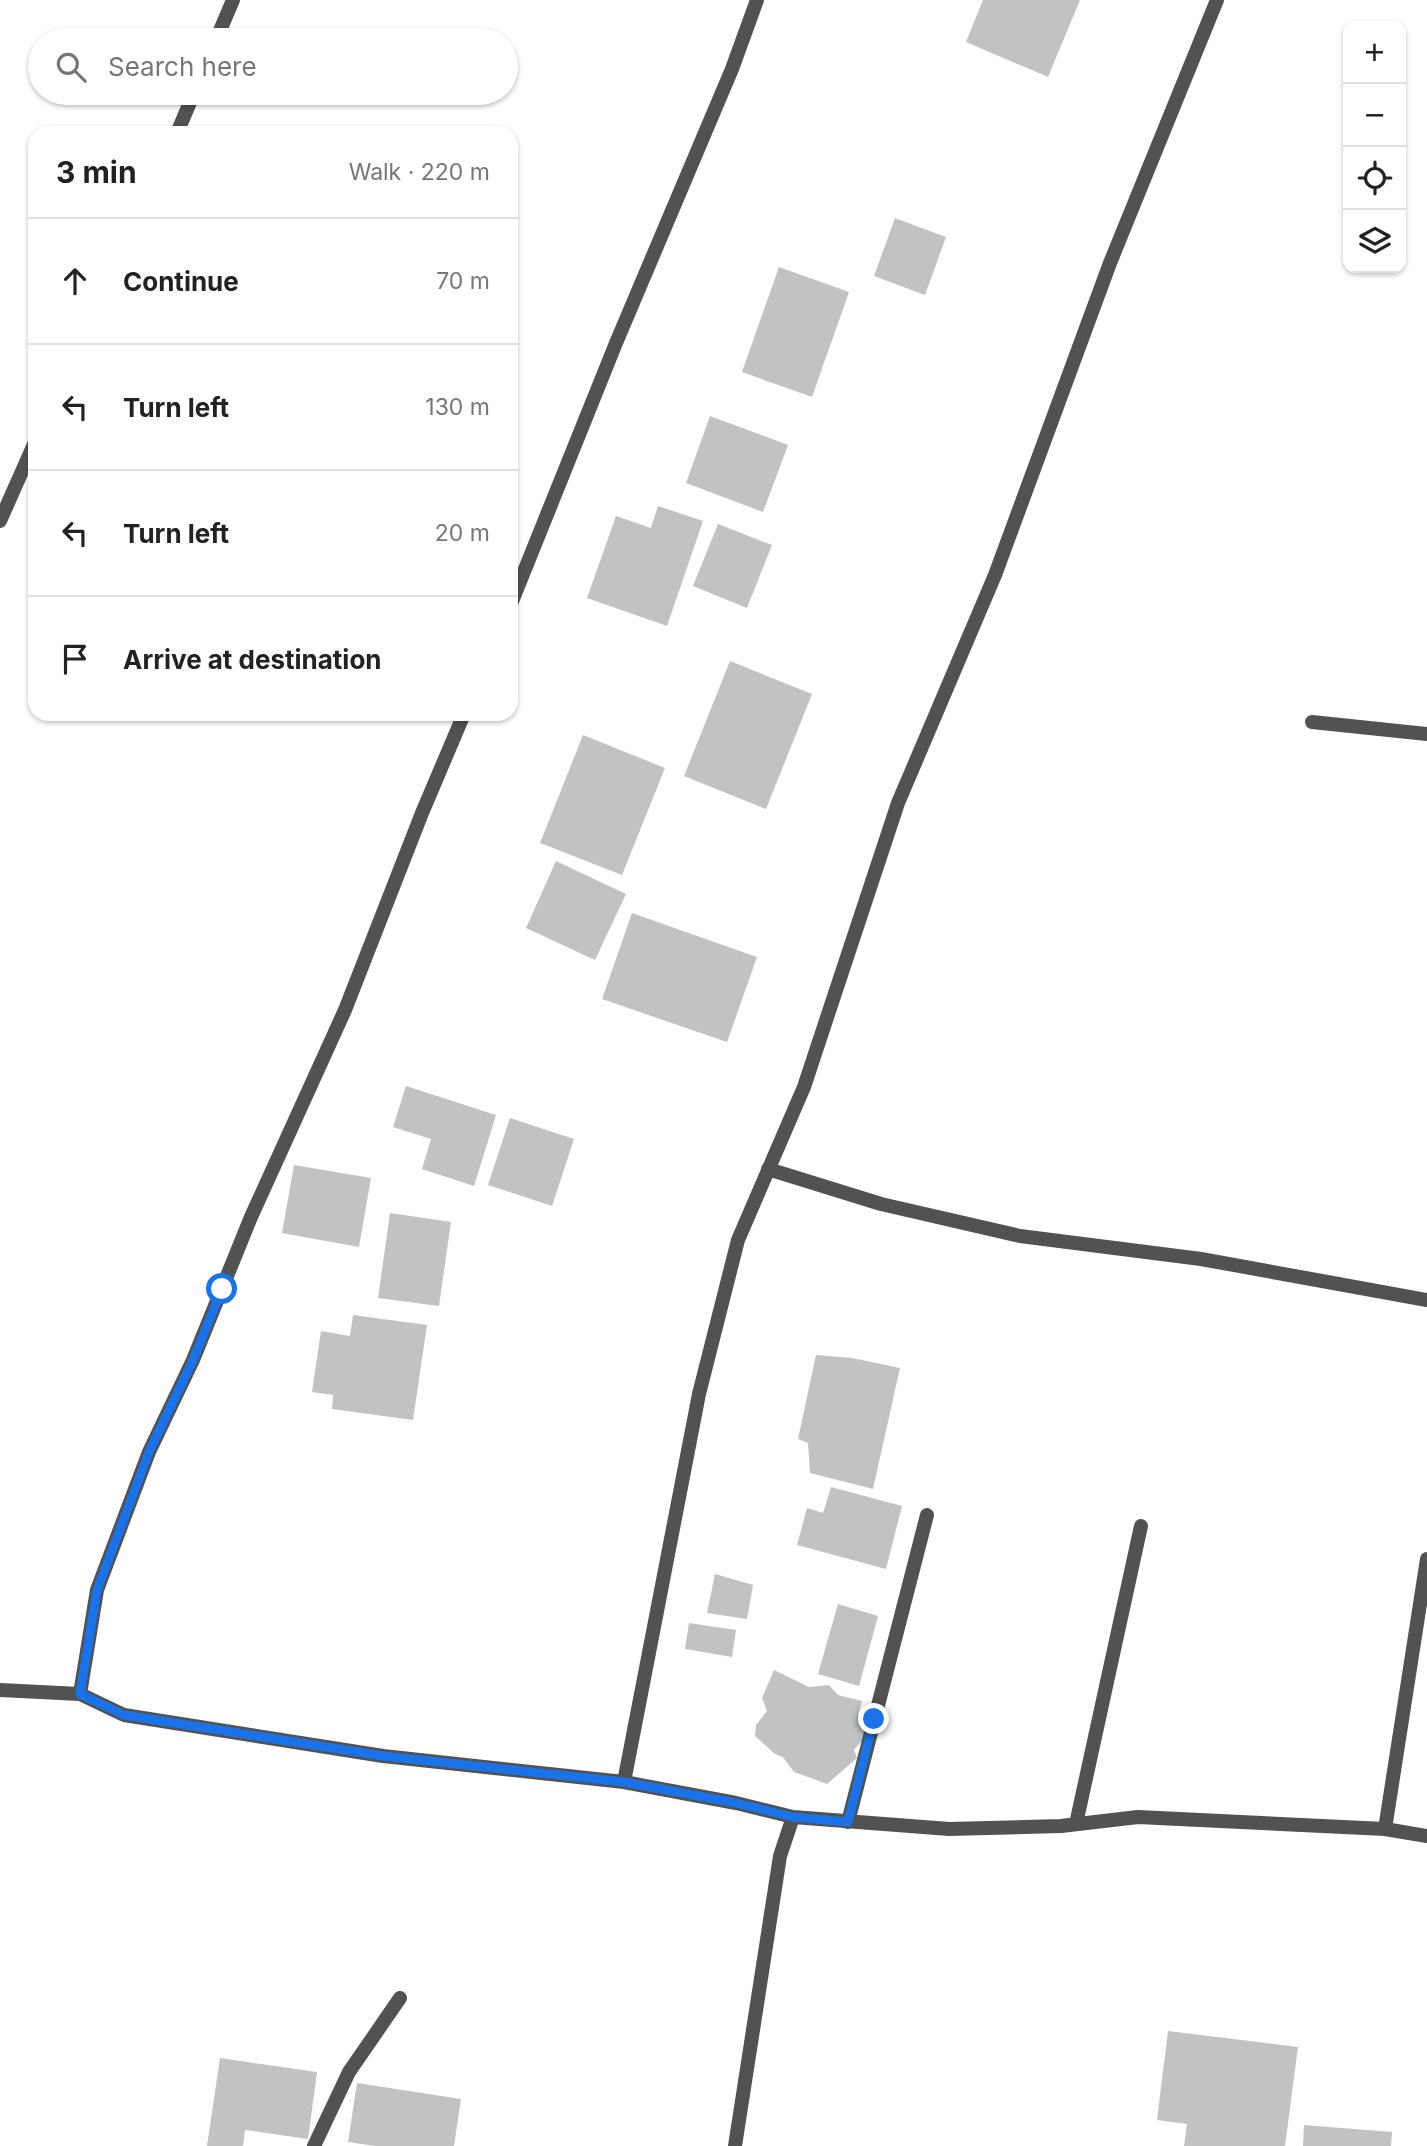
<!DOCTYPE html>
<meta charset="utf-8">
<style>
body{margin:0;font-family:Inter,sans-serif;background:#f6f6f6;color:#222}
.controls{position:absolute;right:21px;top:21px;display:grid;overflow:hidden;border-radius:14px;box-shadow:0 2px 5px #0004}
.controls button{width:63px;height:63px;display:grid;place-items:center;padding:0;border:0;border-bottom:2px solid #e0e0e0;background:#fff;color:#222;font:35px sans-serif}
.stop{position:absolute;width:21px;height:21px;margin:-16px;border:5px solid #1a73e8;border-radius:50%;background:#fff}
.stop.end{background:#1a73e8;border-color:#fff;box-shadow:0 2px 7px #0008}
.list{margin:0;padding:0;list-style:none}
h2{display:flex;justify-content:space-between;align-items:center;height:91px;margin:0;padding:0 28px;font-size:30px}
h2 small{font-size:23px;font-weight:400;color:#767676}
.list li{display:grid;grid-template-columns:46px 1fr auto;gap:21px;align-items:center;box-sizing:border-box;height:126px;padding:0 28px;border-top:2px solid #e0e0e0}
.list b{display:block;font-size:26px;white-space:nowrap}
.list em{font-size:23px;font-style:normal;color:#767676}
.icon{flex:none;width:38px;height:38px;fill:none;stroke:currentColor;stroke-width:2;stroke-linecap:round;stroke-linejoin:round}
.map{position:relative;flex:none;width:1427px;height:2146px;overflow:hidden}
.search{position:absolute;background:#fff;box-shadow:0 2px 5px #0004;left:28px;top:28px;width:490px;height:77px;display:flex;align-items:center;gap:18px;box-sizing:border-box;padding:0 24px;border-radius:38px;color:#767676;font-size:26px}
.panel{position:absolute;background:#fff;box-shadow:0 2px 5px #0004;left:28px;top:126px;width:490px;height:595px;border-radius:21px}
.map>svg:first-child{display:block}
.building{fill:#c2c2c2}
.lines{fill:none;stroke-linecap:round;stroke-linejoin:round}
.service{stroke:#525252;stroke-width:14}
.minor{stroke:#525252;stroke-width:14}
.route{stroke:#1a73e8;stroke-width:9}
</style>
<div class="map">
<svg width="1427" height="2146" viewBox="0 0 1427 2146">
<rect width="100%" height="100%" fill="#fff"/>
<path class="building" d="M983,0H1080L1048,77L966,42Z
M895,218L946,237L925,295L874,276Z
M779,267L849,292L812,397L742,372Z
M710,416L788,445L763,512L686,483Z
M658,506L703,521L667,626L587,598L616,516L651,528Z
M718,524L772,545L747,608L693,586Z
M730,661L812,694L766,809L684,776Z
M583,735L665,768L622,875L540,843Z
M556,861L626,894L595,960L526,928Z
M632,913L757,957L727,1042L602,999Z
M406,1086L496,1115L474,1186L422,1169L431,1139L393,1127Z
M510,1118L574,1139L552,1206L488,1185Z
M294,1165L371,1178L359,1247L282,1233Z
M390,1213L451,1222L439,1306L378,1298Z
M353,1315L427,1325L413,1420L332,1409L333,1395L312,1392L321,1331L350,1336Z
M816,1355L852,1358L900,1368L873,1489L810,1473L808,1443L798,1439Z
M831,1487L902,1506L886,1569L797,1545L807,1508L823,1513Z
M715,1574L753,1585L747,1619L707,1613Z
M838,1604L878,1616L859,1686L818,1674Z
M689,1623L736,1630L732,1657L685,1649Z
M774,1670L809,1687L829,1685L838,1695L862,1701L858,1714L867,1735L854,1750L857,1758L827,1784L794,1772L783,1757L775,1754L755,1736L756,1725L767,1711L762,1698Z
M1168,2031L1298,2047L1285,2146H1184L1187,2124L1157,2120Z
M220,2058L317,2072L308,2139L245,2130L243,2146H207Z
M357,2083L461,2099L454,2146H376L348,2142Z
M1304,2125L1392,2132L1391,2146H1303Z"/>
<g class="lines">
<path class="service" d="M1312,722L1427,734
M314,2146L349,2072L400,1998"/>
<path class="minor" d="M216,40L233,0
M177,133L194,93
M0,521L35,442
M511,604L616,343L732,69L757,0
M768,1169L881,1204L1020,1236L1201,1259L1427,1300
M0,1690L80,1694L124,1715L383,1756L624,1782L736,1803L793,1817L949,1829L1061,1826L1138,1817L1385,1829L1427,1836
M80,1694L97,1590L149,1452L193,1360L251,1217L345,1010L422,813L464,714
M624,1782L699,1394L738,1240L804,1087L898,803L995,575L1110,263L1217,0
M848,1822L927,1515
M1076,1824L1141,1526
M1385,1829L1427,1559
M735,2146L780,1856L793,1817"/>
</g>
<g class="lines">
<path class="route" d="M222,1289L193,1360L149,1452L97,1590L80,1694L124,1715L383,1756L624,1782L736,1803L793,1817L848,1822L874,1719"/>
</g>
</svg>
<div class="controls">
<button>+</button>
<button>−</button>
<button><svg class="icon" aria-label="locate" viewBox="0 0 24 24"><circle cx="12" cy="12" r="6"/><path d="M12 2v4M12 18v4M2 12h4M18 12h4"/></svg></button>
<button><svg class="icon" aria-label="layers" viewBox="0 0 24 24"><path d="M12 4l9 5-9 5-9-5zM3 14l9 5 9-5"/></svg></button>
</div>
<div class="stop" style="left:222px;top:1289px"></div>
<div class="stop end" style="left:874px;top:1719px"></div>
<div class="search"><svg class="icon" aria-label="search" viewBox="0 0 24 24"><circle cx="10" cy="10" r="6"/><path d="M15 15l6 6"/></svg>Search here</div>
<section class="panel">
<h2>3 min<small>Walk · 220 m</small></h2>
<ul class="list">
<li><svg class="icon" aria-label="ahead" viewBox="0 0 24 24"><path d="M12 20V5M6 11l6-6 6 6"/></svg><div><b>Continue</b></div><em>70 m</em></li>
<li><svg class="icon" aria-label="left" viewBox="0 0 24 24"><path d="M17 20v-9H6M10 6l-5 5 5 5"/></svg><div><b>Turn left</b></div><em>130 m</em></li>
<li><svg class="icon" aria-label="left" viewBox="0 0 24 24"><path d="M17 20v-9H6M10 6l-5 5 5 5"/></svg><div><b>Turn left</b></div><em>20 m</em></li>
<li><svg class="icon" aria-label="arrive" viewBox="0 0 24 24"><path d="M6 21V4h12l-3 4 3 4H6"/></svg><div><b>Arrive at destination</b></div></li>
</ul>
</section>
</div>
